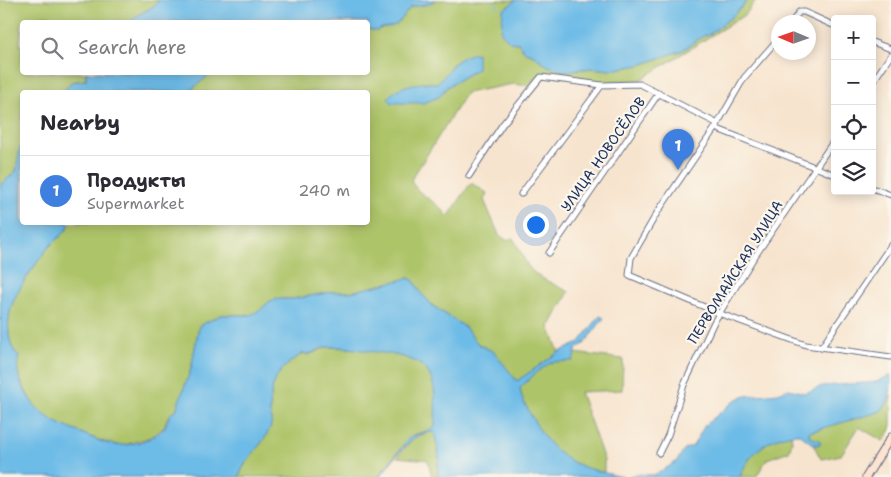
<!DOCTYPE html>
<meta charset="utf-8">
<style>
body{margin:0;font-family:"Shantell Sans",sans-serif;background:#f2f2f3;color:#2b2b33}
.controls{position:absolute;right:15px;top:15px;display:grid;overflow:hidden;border-radius:5px;box-shadow:0 2px 12px #0003}
.controls button{width:45px;height:45px;display:grid;place-items:center;padding:0;border:0;border-bottom:1px solid #e1e1e2;background:#fff;color:#2b2b33;font:25px sans-serif}
.compass{position:absolute;left:771px;top:15px;width:45px;height:45px;border-radius:50%;background:#fff;box-shadow:0 2px 12px #0003;rotate:272deg}
.you{position:absolute;left:535px;top:224px;width:18px;height:18px;margin:-12px;border:4px solid #fff;border-radius:50%;background:#1a73e8;box-shadow:0 0 0 8px #1a73e833}
.badge{display:grid;place-items:center;width:32px;height:32px;border-radius:50%;background:#c8321e;color:#fff;font-size:16px;font-weight:700}
.pin{position:absolute;translate:-50% -41px;filter:drop-shadow(0 1px 2px #0008)}
.pin::after{content:'';position:absolute;top:26px;width:18px;height:15px;background:inherit;clip-path:polygon(0 0,100% 0,50% 100%)}
.list{margin:0;padding:0;list-style:none}
h2{display:flex;justify-content:space-between;align-items:center;height:65px;margin:0;padding:0 20px;font-size:21px}
h2 small{font-size:16px;font-weight:400;color:#7c7c81}
.list li{display:grid;grid-template-columns:32px 1fr auto;gap:15px;align-items:center;box-sizing:border-box;height:70px;padding:0 20px;border-top:1px solid #e1e1e2}
.list b{display:block;font-size:19px;white-space:nowrap}
.list p{margin:0;font-size:16px;white-space:nowrap;color:#7c7c81}
.list em{font-size:16px;font-style:normal;color:#7c7c81}
.icon{flex:none;width:28px;height:28px;fill:none;stroke:currentColor;stroke-width:2;stroke-linecap:round;stroke-linejoin:round}
.map{position:relative;flex:none;width:891px;height:477px;overflow:hidden}
.search{position:absolute;background:#fff;box-shadow:0 2px 12px #0003;left:20px;top:20px;width:350px;height:55px;display:flex;align-items:center;gap:12px;box-sizing:border-box;padding:0 18px;border-radius:5px;color:#7c7c81;font-size:19px}
.panel{position:absolute;background:#fff;box-shadow:0 2px 12px #0003;left:20px;top:90px;width:350px;height:135px;border-radius:5px}
.map>svg:first-child{display:block}
.green{fill:#aec469;stroke:#647a64;fill-rule:evenodd}
.water{fill:#6dbbe7;stroke:#4475a2}
.lines{fill:none;stroke-linecap:round;stroke-linejoin:round}
.stream{stroke:#6dbbe7;stroke-width:1}
.street-casing{stroke:#686e85;stroke-width:7}
.secondary-casing{stroke:#686e85;stroke-width:9}
.street{stroke:#fff;stroke-width:5}
.secondary{stroke:#fde4d1;stroke-width:7}
.labels{text-anchor:middle;dominant-baseline:central;stroke-width:4.5;stroke-linejoin:round;paint-order:stroke}
.street-label{font-size:14px;fill:#1b2f5e;stroke:#fbf7ec}
</style>
<div class="map">
<svg width="891" height="477" viewBox="0 0 891 477">
<rect width="100%" height="100%" fill="#fbf7ec"/>
<filter id="ink" filterUnits="userSpaceOnUse"><feTurbulence type="fractalNoise" baseFrequency=".02" numOctaves="2"/><feDisplacementMap in="SourceGraphic" scale="10" xChannelSelector="R" yChannelSelector="G"/><feConvolveMatrix kernelMatrix="1 2 1 2 8 2 1 2 1" color-interpolation-filters="sRGB"/></filter>
<filter id="wash" filterUnits="userSpaceOnUse"><feTurbulence type="fractalNoise" baseFrequency=".0096" numOctaves="4" result="noise"/><feDisplacementMap in="SourceGraphic" scale="20" xChannelSelector="R" yChannelSelector="G"/><feGaussianBlur stdDeviation="1.12" result="paint"/><feColorMatrix in="noise" values="0 0 0 0 0 0 0 0 0 0 0 0 0 0 0 0 0 1.4 0 .05"/><feComposite in="paint" operator="in"/></filter>
<g filter="url(#wash)">
<rect width="100%" height="100%" fill="#f7e4ce"/>
<path class="green" d="M0,0H159C153,10 138,12 130,22H53L48,15L22,22L20,44L22,50V72L86,73V80L71,82L63,92H22V145L20,147L16,171L0,186Z
M435,0H516L511,4L501,33L510,42L518,43L525,52L532,54L548,66L564,71L593,68L610,70L640,65L683,50L703,36L710,34L733,16L748,0H756L746,14L640,80L600,82L543,74L535,78L529,86L513,84L466,93L411,180C418,197 439,201 448,217L471,183L487,193L484,200L499,235L506,240L513,238C519,248 523,257 528,266C536,278 557,285 569,292L549,327L559,352L517,381L514,379L494,352L478,344L465,327L433,306L421,293L414,281L409,278L351,292H332L293,299H278L270,301L259,311L250,315H221L199,326L191,369L176,410L167,418L164,427L151,437L121,446L101,441L58,424L35,408L19,378L16,365L19,356C6,345 7,319 12,305C16,291 38,261 47,249C55,239 66,235 70,223L368,222V92H188L212,73L368,72V29L377,31L383,26H393L411,7L429,4ZM453,63L477,69L447,87L439,97L422,82L437,83L446,76Z
M328,347C357,349 417,347 431,377C438,391 435,413 435,428L413,435L378,477H239C245,458 258,451 266,435C272,425 270,419 270,409C271,377 278,371 303,353L308,355Z
M574,353L623,359L622,390L580,392L604,460V473C592,469 577,467 566,460C548,449 523,409 520,388C529,378 541,365 555,361C563,360 567,362 574,358Z
M891,395V430L883,441L859,427L841,455L821,459L813,444L817,445L821,443L809,436V432L879,412L887,405Z
M435,431L439,456L437,477H432L428,460L397,457L414,437Z
M791,434L792,442L789,451L767,459L756,477H740C747,454 768,438 791,434Z"/>
<path class="water" d="M159,0H435L429,4L411,7C406,12 401,23 393,26C386,28 383,26 377,31L368,29V22H130C138,12 153,10 159,0Z
M516,0H748L733,16L710,34L703,36L683,50L640,65L610,70L593,68L564,71L548,66L532,54L525,52L518,43L510,42L501,33L503,10Z
M477,53V69L447,87L439,97L423,103H392L388,98C398,84 421,82 437,83C454,68 452,57 477,53Z
M86,73V72L212,73L188,92H63L71,82L86,80Z
M22,145V222L70,223C66,235 55,239 47,249C38,261 16,291 12,305C7,319 6,346 19,356C16,367 18,375 22,385C36,416 56,423 86,435C97,440 110,446 122,445C135,445 156,438 164,428C169,421 167,414 176,410L191,369L199,326L221,315H250L259,311L270,301L278,299H293L332,292H351L409,278L414,281L421,293L433,306L465,327L478,344L494,352L517,381L559,352L579,343L600,316L604,318L584,344L577,348L573,361L552,362L538,371L520,388C521,399 527,407 532,417C556,461 577,468 625,477H437L439,456L434,431C409,433 394,459 380,477H378L409,438L435,427C437,372 432,359 376,352C360,350 343,346 327,347C318,347 313,356 303,353C277,371 271,378 270,410C270,417 273,421 270,428C264,445 246,455 239,477H1L0,186L16,171L20,147Z
M891,375C891,390 891,402 879,412L809,432V436L820,441V445L813,444L799,434C773,434 748,452 740,477H627L637,474L655,475L676,462L685,449L693,446L705,425L737,399L746,396L778,393L789,389L805,393L823,386L876,382Z"/>
<g class="lines">
<path class="stream" d="M490,0L503,10"/>
</g>
</g>
<g filter="url(#ink)">
<g class="lines">
<defs>
<path id="street" d="M792,22L799,12H804L835,26
M778,39L744,78L715,128L657,213L631,258L629,275L721,314L806,345L891,357
M872,42L891,49
M872,83L891,55
M715,128L835,175
M469,176L502,125L541,77L602,85L640,84L718,124
M872,188L891,195
M521,194L602,85
M549,253L659,93
M821,348L891,245
M659,453L668,435L684,385L714,322L753,259L835,139"/>
<path id="secondary" d="M866,477L891,437"/>
</defs>
<use href="#street" class="street-casing"/>
<use href="#secondary" class="secondary-casing"/>
<use href="#street" class="street"/>
<use href="#secondary" class="secondary"/>
</g>
</g>
<g class="labels">
<g class="street-label">
<text transform="translate(603 154) rotate(-55)">УЛИЦА НОВОСЁЛОВ</text>
<text transform="translate(735 272) rotate(-58)">ПЕРВОМАЙСКАЯ УЛИЦА</text>
</g>
</g>
</svg>
<div class="controls">
<button>+</button>
<button>−</button>
<button><svg class="icon" aria-label="locate" viewBox="0 0 24 24"><circle cx="12" cy="12" r="6"/><path d="M12 2v4M12 18v4M2 12h4M18 12h4"/></svg></button>
<button><svg class="icon" aria-label="layers" viewBox="0 0 24 24"><path d="M12 4l9 5-9 5-9-5zM3 14l9 5 9-5"/></svg></button>
</div>
<svg class="compass" viewBox="-18 -18 36 36"><path d="M0-13l5 13h-10z" fill="#e53935"/><path d="M0 13l5-13h-10z" fill="#7c7c81"/></svg>
<div class="you"></div>
<div class="pin badge" style="left:678px;top:170px;background:#3f7fe0">1</div>
<div class="search"><svg class="icon" aria-label="search" viewBox="0 0 24 24"><circle cx="10" cy="10" r="6"/><path d="M15 15l6 6"/></svg>Search here</div>
<section class="panel">
<h2>Nearby<small></small></h2>
<ul class="list">
<li><span class="badge" style="background:#3f7fe0">1</span><div><b>Продукты</b><p>Supermarket</p></div><em>240 m</em></li>
</ul>
</section>
</div>
